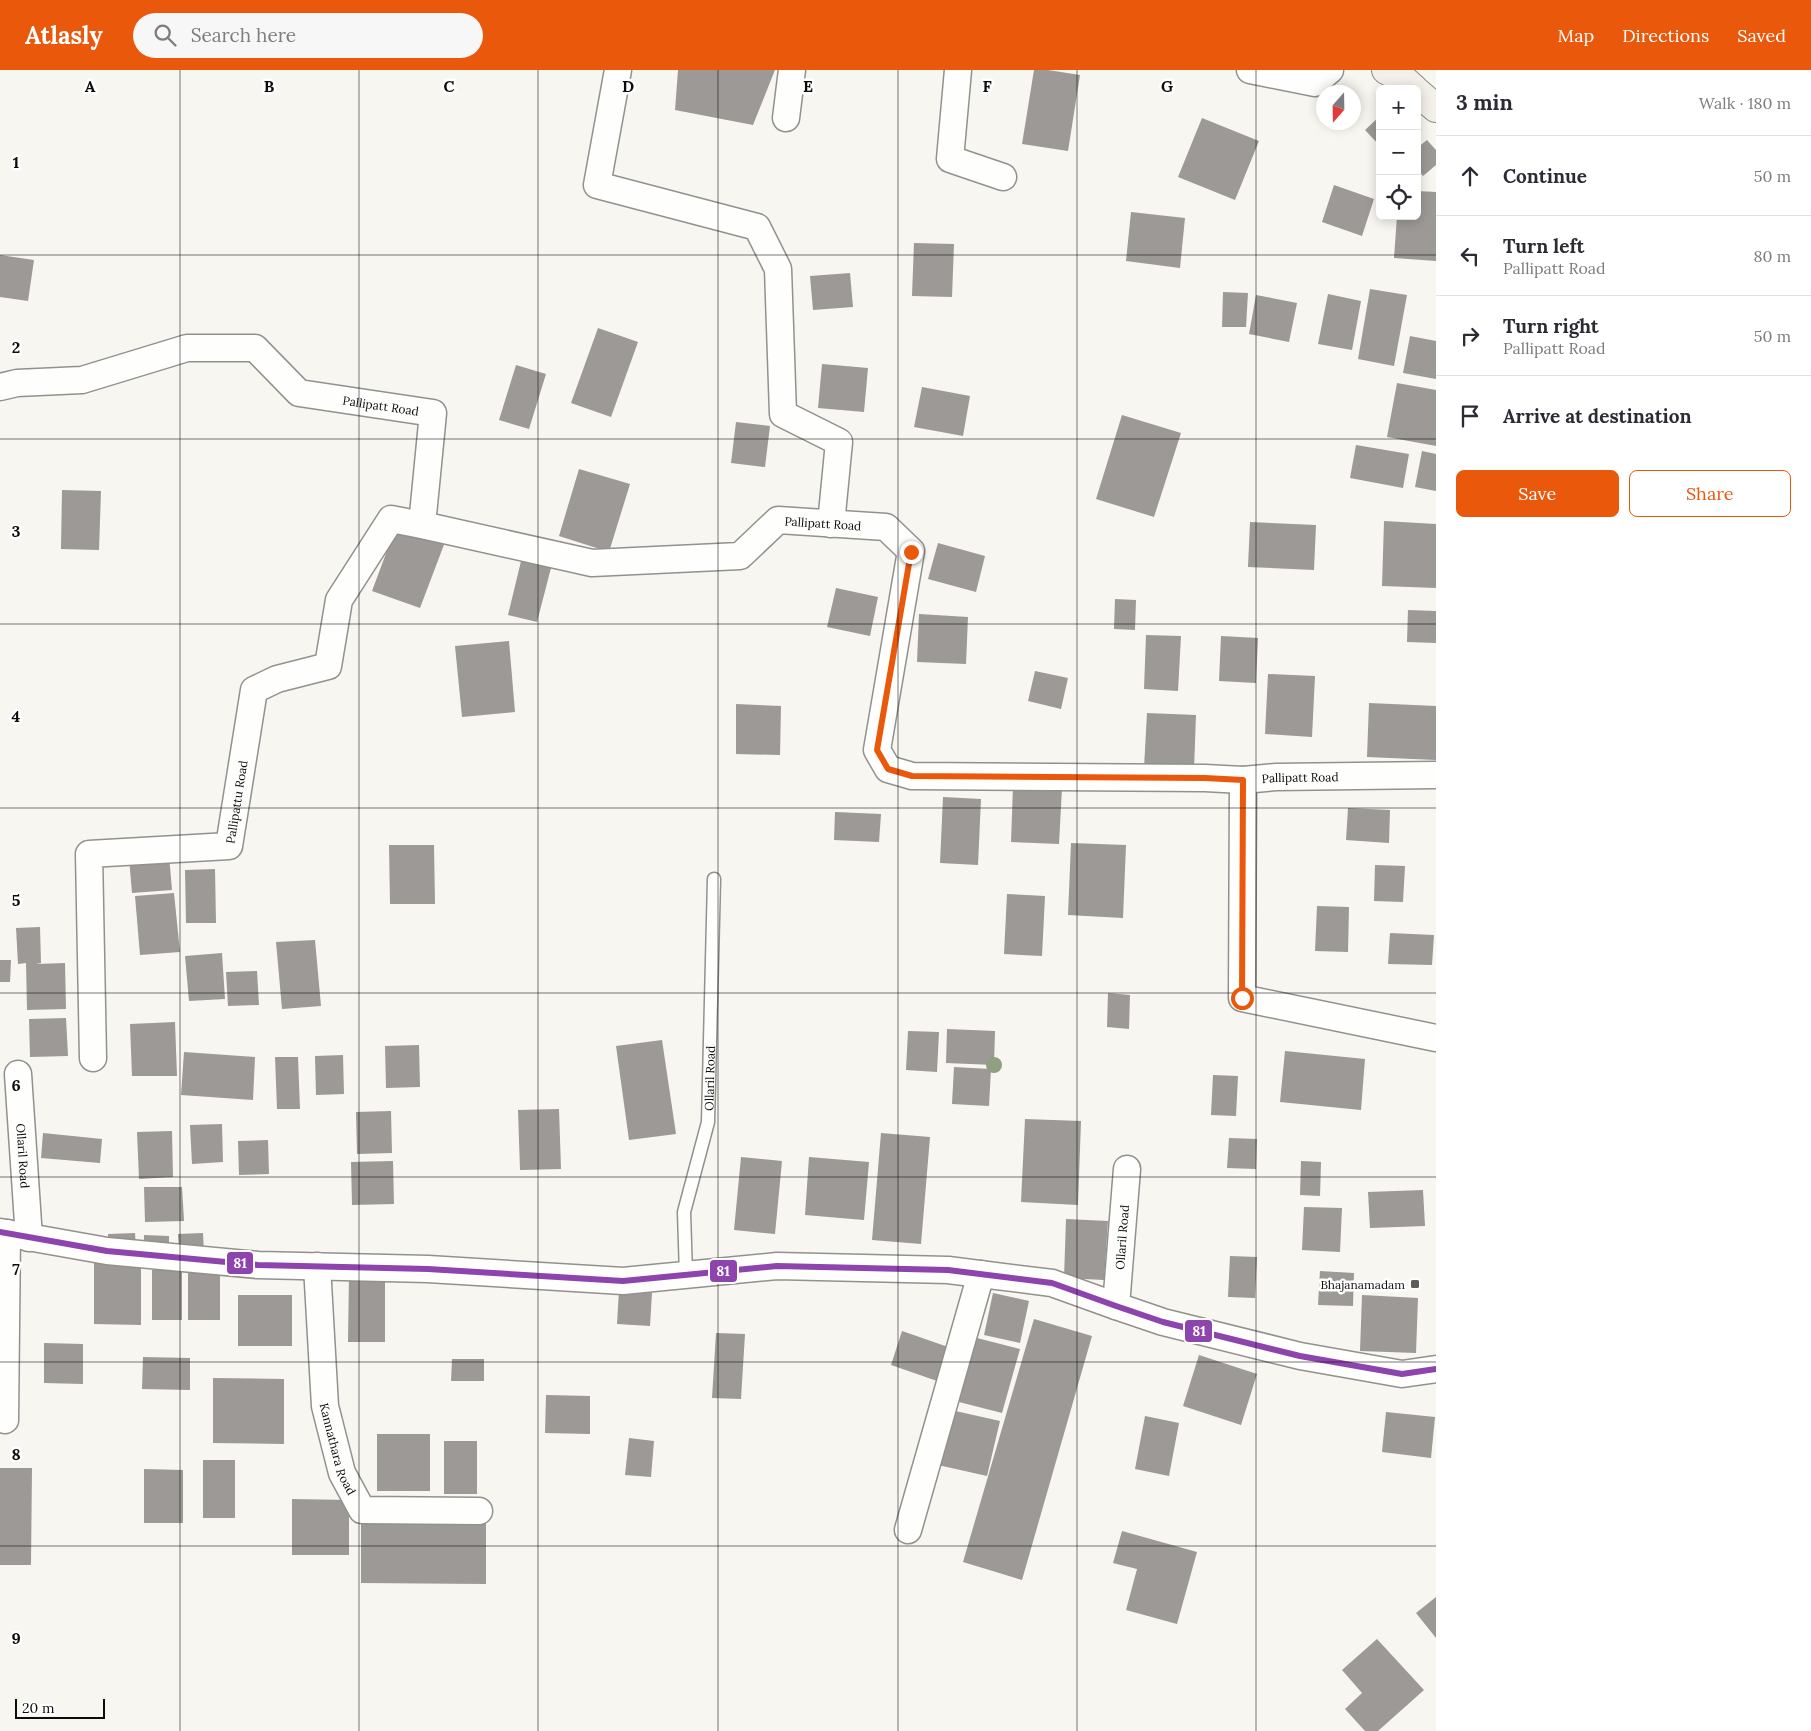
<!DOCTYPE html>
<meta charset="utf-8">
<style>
body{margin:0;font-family:Lora,serif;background:#f7f7f7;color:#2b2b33}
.controls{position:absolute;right:15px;top:15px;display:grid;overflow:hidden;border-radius:8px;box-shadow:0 2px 12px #0003}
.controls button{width:45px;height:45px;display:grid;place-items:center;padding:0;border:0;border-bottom:1px solid #e1e1e2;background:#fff;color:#2b2b33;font:25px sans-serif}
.compass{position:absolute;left:1316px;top:15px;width:45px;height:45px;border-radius:50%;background:#fff;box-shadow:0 2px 12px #0003;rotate:200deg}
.scale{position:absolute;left:15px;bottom:12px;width:90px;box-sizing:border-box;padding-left:5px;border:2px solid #0c0c0c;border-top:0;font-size:14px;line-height:18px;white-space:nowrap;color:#0c0c0c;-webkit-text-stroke:4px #fff;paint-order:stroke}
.stop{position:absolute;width:15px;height:15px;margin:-11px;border:4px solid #ea580c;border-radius:50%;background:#fff}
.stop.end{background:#ea580c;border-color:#fff;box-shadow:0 1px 5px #0008}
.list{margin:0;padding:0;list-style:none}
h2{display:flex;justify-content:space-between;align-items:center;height:65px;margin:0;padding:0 20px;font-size:21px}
h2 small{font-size:16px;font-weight:400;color:#7c7c81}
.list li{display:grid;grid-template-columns:32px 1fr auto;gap:15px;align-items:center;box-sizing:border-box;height:80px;padding:0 20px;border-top:1px solid #e1e1e2}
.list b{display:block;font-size:19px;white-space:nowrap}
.list p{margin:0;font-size:16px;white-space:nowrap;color:#7c7c81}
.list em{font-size:16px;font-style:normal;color:#7c7c81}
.actions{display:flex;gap:10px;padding:15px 20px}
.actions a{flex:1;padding:11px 0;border:1px solid #ea580c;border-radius:8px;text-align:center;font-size:18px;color:#ea580c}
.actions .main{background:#ea580c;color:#fff}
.icon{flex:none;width:28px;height:28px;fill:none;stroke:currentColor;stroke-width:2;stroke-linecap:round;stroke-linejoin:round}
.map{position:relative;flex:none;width:1436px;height:1661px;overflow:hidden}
header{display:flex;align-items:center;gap:30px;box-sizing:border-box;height:70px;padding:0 25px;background:#ea580c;color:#fff}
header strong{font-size:24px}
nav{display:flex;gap:28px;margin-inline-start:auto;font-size:18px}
.search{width:350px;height:45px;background:#f7f7f7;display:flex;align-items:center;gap:12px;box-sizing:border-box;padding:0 18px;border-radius:28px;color:#7c7c81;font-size:19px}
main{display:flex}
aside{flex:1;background:#fff}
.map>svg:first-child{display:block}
.building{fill:#9c9996}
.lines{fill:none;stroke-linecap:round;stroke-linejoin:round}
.lane-casing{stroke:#92918f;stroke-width:15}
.street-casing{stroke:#92918f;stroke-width:29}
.secondary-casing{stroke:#898885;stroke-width:30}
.lane{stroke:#fefefd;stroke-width:12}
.street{stroke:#fefefd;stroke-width:26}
.secondary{stroke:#f3f0e9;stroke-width:28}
.bus-1-casing{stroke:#fff;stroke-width:10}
.bus-1{stroke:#8e44ad;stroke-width:6}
.tree{fill:#8ea080}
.route{stroke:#ea580c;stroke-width:6}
.grid{fill:none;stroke:#0c0c0c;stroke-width:1;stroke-opacity:0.55}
.poi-dot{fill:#5f5e5c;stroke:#fff;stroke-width:2}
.labels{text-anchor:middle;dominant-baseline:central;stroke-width:5;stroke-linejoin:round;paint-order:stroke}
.street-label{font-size:12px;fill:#0c0c0c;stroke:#fff}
.poi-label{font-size:12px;fill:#0c0c0c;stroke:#fff;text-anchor:end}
.grid-label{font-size:16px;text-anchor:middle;font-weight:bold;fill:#0c0c0c;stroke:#fff;stroke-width:5;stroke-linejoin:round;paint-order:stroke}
.line-badge{stroke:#fff;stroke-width:2}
.badge-label{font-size:14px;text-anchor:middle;font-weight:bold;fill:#fff}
</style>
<header>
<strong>Atlasly</strong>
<div class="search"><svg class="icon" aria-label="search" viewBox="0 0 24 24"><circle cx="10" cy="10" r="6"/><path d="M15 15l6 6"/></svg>Search here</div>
<nav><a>Map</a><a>Directions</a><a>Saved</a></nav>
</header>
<main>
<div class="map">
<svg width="1436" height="1661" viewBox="0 0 1436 1661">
<rect width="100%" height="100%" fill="#f8f6f0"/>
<path class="building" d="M678,0H775L753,55L675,40Z
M1034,0H1048L1080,5L1068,81L1022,74Z
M1380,46V76L1365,60Z
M1202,48L1259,71L1235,130L1178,107Z
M1427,70L1436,80V95L1423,106L1417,99V78Z
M1334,115L1374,129L1362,166L1322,152Z
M1417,121L1436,122V191L1394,188L1397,146H1417Z
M1131,142L1185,148L1180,198L1126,191Z
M914,173L954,174L952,227L912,226Z
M0,185L34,190L28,231L0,227Z
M850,203L853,237L813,240L810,206Z
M1370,219L1407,225L1394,296L1358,289Z
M1223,222L1248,223L1246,257H1222Z
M1328,224L1361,231L1352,280L1318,274Z
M1256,225L1297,233L1289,272L1249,264Z
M598,258L638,272L611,347L571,333Z
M1410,266L1436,271V309L1403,303Z
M822,294L868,298L864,342L818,338Z
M516,295L546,304L529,359L499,350Z
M1397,313L1436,320V376L1387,367Z
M922,317L970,326L963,366L914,357Z
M1122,345L1181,363L1154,447L1096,429Z
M736,352L770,356L765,397L731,393Z
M1356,375L1409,384L1403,418L1350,408Z
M1422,381L1436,384V421L1415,417Z
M579,399L630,414L609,482L559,466Z
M62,420L101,421L99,480L61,479Z
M1384,451L1436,454V518L1382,516Z
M1250,452L1316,455L1314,500L1248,497Z
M397,454L445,472L420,538L372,521Z
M938,473L985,486L976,522L928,509Z
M522,487L552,494L537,552L508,545Z
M836,518L878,527L870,566L827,557Z
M1115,529L1136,530L1135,560L1114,559Z
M1408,540L1436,541V573L1407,572Z
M919,544L968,547L966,594L917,592Z
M1146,565L1181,566L1178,621L1144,619Z
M1221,566L1258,568L1256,613L1219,611Z
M509,571L515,642L462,647L455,576Z
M1035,601L1068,608L1061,639L1028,631Z
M1268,604L1315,606L1312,667L1265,664Z
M1369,633L1436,636V690L1367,687Z
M736,634L781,636L780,685L736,684Z
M1147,643L1196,645L1194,700L1144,698Z
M1013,716L1062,718L1059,774L1011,772Z
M943,727L981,729L978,795L940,793Z
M1348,738L1390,740L1389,773L1346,770Z
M835,742L881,744L879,772L834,770Z
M1071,773L1126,775L1123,848L1068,845Z
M389,775H434L435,834H390Z
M169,785L172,820L132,823L129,788Z
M1375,795L1405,796L1403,832L1374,831Z
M215,799L216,853H186L185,800Z
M174,823L180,882L140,885L135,826Z
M1007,824L1045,826L1042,886L1004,884Z
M1317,836L1349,837L1348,882L1315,881Z
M40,857L41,893L36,894L65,893L66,939L27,940L26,893L18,894L16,858Z
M1390,863L1434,865L1432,895L1388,894Z
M315,870L321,936L282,939L276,872Z
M222,883L225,929L189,931L185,886Z
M0,890H11L10,912H0Z
M257,901L259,935L228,936L226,902Z
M1108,923L1130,925L1129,959L1107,957Z
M66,948L68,986L30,987L29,949Z
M175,952L177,1006H132L130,954Z
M947,959L995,961L994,995L946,993Z
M908,961L939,962L937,1002L906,1000Z
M662,970L676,1064L629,1070L616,976Z
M419,975L420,1017L386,1018L385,976Z
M1285,981L1365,989L1361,1040L1280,1032Z
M184,982L255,987L253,1030L181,1025Z
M343,985L344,1024L316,1025L315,986Z
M275,987H298L300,1039H277Z
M954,997L991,999L989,1036L952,1034Z
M1213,1005L1238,1006L1236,1046L1211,1045Z
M559,1039L561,1099L520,1100L518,1040Z
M391,1041L392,1083L357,1084L356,1042Z
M1025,1049L1081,1051L1078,1135L1021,1132Z
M222,1054L223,1092L192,1094L190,1055Z
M172,1061L173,1107L139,1109L137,1062Z
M43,1063L102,1069L100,1093L41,1088Z
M881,1063L930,1067L921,1174L872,1170Z
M1229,1068L1257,1069L1256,1099L1227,1098Z
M268,1070L269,1104L239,1105L238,1071Z
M741,1087L782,1091L775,1164L734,1160Z
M809,1087L869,1092L864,1150L805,1145Z
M393,1091L394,1134L352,1135L351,1092Z
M1301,1091L1321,1092L1320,1126L1300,1125Z
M144,1117H182L184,1151L145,1152Z
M1423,1120L1425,1156L1370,1158L1368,1122Z
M1304,1137L1342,1138L1340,1182L1302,1180Z
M1066,1149L1108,1151L1104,1210L1064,1208Z
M135,1163L136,1177H109L108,1164Z
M203,1163L204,1183H179L178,1164Z
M144,1165L169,1166V1179L144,1178Z
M1230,1186L1257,1187L1255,1228L1228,1227Z
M94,1192L141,1193V1255L94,1254Z
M152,1200H182V1250H152Z
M1320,1201L1354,1203L1353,1236L1318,1235Z
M188,1202H220V1250H188Z
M349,1205L385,1206V1272H348Z
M619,1220L652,1223L650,1256L617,1254Z
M993,1223L1029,1231L1020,1273L984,1265Z
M238,1225H292V1276H238Z
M1362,1225L1418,1228L1416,1283L1360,1281Z
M1034,1249L1092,1266L1022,1510L963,1492Z
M902,1261L951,1278L940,1312L891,1295Z
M716,1263L745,1264L741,1329L712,1328Z
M977,1268L1020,1279L1002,1343L959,1332Z
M44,1273L83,1274V1314L44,1313Z
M1199,1285L1257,1304L1241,1355L1183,1336Z
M143,1287L190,1288V1320L142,1319Z
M452,1289H484V1311H451Z
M213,1308L284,1309V1374L213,1373Z
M546,1325L590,1326V1364L545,1363Z
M951,1340L1000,1351L987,1406L938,1395Z
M1386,1342L1435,1347L1431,1388L1382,1382Z
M1145,1346L1179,1353L1169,1406L1135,1399Z
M377,1364H430V1421H377Z
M629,1368L654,1371L651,1407L625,1405Z
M444,1371H477V1424H444Z
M203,1390H235V1448H203Z
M0,1398H32L31,1495H0Z
M144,1399L183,1400V1453H144Z
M292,1429L349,1430V1485H292Z
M361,1451L486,1452V1514L361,1513Z
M1122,1461L1197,1482L1177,1554L1126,1540L1137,1499L1113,1493Z
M1436,1527V1568L1416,1543Z
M1377,1569L1424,1620L1378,1661H1365L1345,1639L1362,1623L1342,1600Z"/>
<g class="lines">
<defs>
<g id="lane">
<path id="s1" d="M686,1205L684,1142L708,1052L714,809"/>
</g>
<g id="street">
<path d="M618,0L597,115L757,157L778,199L783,344L839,372L831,454"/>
<path d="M958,0L950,89L1003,107"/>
<path d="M1250,0L1315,13L1330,0"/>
<path d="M786,48L792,0"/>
<path id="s2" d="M0,317L17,313L82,310L187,278H255L299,323L433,343L422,455L592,493L740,486L778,450L886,457L911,481L877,680L888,699L912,706L1205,708L1243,710L1276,707L1436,705"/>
<path d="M1243,710L1242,928L1436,968"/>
<path id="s3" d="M93,988L89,784L229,776L254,620L277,609L328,596L339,530L391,449L422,455"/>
<path id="s4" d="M18,1004L29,1168"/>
<path d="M0,1162L107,1181L258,1195L428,1199L623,1211L777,1196L948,1200L1052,1213L1116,1236L1163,1252L1300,1286L1402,1304L1436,1299"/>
<path id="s5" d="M317,1196L325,1336L342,1403L362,1440L479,1441"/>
<path id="s6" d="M1116,1236L1127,1099"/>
<path d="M5,1350L7,1163"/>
<path d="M908,1460L981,1204"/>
</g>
<path id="secondary" d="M1386,0L1404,10L1414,19
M1417,22L1436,38"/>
</defs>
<use href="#lane" class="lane-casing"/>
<use href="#street" class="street-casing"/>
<use href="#secondary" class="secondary-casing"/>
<use href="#lane" class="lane"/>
<use href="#street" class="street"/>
<use href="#secondary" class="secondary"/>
<defs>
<path id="bus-1" d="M0,1162L107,1181L258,1195L428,1199L623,1211L777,1196L948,1200L1052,1213L1116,1236L1163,1252L1300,1286L1402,1304L1436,1299"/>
</defs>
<use href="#bus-1" class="bus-1-casing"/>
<use href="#bus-1" class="bus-1"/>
</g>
<circle class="tree" cx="994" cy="995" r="8"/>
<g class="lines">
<path class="route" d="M911,482L877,680L888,699L912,706L1205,708L1243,710L1242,928"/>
</g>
<path class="grid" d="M180,0V1661M359,0V1661M538,0V1661M718,0V1661M898,0V1661M1077,0V1661M1256,0V1661M0,185H1436M0,369H1436M0,554H1436M0,738H1436M0,923H1436M0,1107H1436M0,1292H1436M0,1476H1436"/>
<rect class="poi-dot" x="1410" y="1209" width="10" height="10" rx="2.5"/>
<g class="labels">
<g class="street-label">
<text stroke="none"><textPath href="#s2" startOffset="406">Pallipatt Road</textPath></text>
<text stroke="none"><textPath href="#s2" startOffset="991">Pallipatt Road</textPath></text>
<text stroke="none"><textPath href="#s2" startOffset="1726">Pallipatt Road</textPath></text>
<text stroke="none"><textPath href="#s3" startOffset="389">Pallipattu Road</textPath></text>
<text stroke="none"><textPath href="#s1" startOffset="200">Ollaril Road</textPath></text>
<text stroke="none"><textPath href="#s4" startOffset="82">Ollaril Road</textPath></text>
<text stroke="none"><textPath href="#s6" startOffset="69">Ollaril Road</textPath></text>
<text stroke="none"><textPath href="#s5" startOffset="185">Kannathara Road</textPath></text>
</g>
<g class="poi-label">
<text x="1405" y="1214">Bhajanamadam</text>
</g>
</g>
<g class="grid-label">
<text x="90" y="22">A</text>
<text x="269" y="22">B</text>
<text x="449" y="22">C</text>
<text x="628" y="22">D</text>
<text x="808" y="22">E</text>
<text x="987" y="22">F</text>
<text x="1167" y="22">G</text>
<text x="16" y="98">1</text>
<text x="16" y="283">2</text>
<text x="16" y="467">3</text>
<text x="16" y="652">4</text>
<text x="16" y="836">5</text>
<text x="16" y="1021">6</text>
<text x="16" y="1205">7</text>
<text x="16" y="1390">8</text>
<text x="16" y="1574">9</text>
</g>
<g class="line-badge">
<rect x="226" y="1181" width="28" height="24" rx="5" fill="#8e44ad"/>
<rect x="709" y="1189" width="29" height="24" rx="5" fill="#8e44ad"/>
<rect x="1184" y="1249" width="29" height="24" rx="5" fill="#8e44ad"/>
</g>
<g class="badge-label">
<text x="240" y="1198">81</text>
<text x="723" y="1206">81</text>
<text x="1199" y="1266">81</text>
</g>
</svg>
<div class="controls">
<button>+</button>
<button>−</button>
<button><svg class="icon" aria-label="locate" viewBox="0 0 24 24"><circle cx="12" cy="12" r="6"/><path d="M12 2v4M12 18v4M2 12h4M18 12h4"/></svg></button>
</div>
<svg class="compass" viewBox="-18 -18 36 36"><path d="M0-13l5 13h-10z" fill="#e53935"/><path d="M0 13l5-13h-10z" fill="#7c7c81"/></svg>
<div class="scale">20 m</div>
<div class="stop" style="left:1242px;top:928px"></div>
<div class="stop end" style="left:911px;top:482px"></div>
</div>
<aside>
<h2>3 min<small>Walk · 180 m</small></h2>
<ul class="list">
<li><svg class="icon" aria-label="ahead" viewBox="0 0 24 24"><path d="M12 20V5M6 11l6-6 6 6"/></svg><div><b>Continue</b></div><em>50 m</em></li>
<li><svg class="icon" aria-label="left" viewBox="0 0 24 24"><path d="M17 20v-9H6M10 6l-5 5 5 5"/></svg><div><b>Turn left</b><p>Pallipatt Road</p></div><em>80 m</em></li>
<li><svg class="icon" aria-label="right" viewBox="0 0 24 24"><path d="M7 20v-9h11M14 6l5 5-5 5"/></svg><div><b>Turn right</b><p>Pallipatt Road</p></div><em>50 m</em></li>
<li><svg class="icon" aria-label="arrive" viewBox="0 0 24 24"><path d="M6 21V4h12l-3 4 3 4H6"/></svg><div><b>Arrive at destination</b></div></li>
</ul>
<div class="actions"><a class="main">Save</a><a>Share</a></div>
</aside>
</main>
